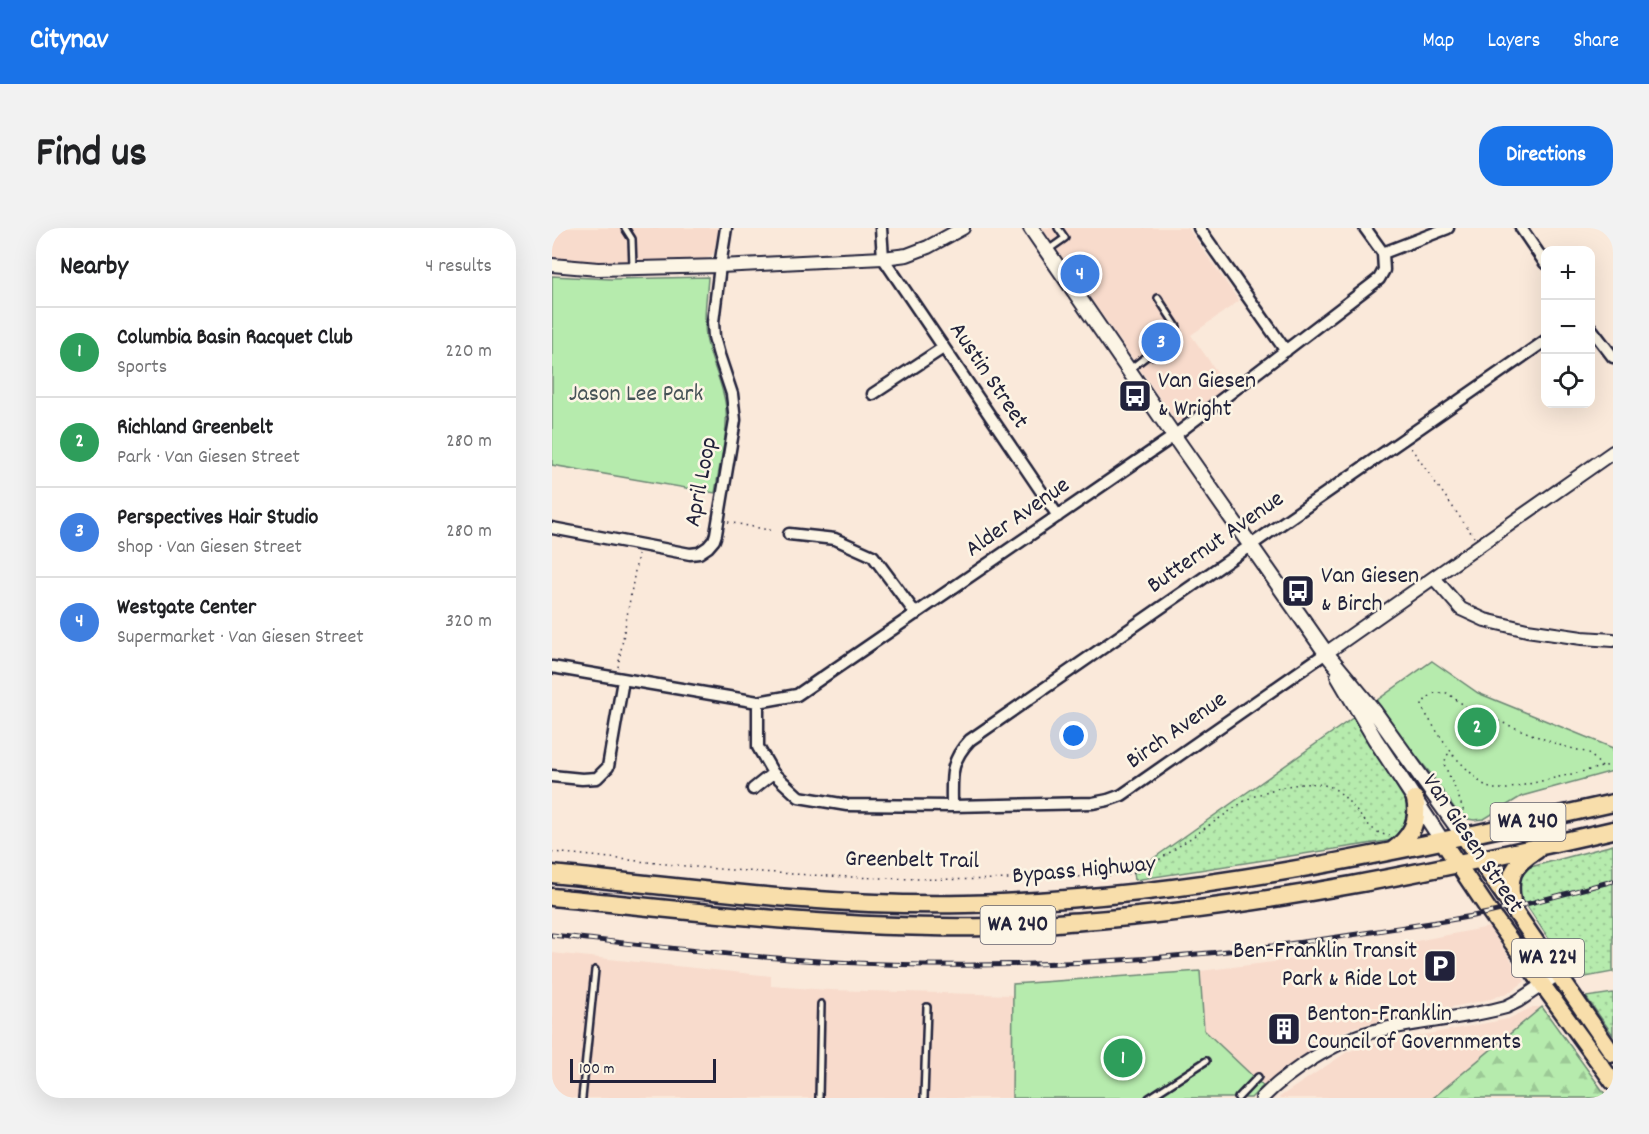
<!DOCTYPE html>
<meta charset="utf-8">
<style>
body{margin:0;font-family:Dekko,sans-serif;background:#f2f2f2;color:#202124}
.controls{position:absolute;right:18px;top:18px;display:grid;overflow:hidden;border-radius:12px;box-shadow:0 6px 24px #0002}
.controls button{width:54px;height:54px;display:grid;place-items:center;padding:0;border:0;border-bottom:2px solid #e0e0e0;background:#fff;color:#202124;font:30px sans-serif}
.scale{position:absolute;left:18px;bottom:15px;width:146px;box-sizing:border-box;padding-left:6px;border:3px solid #22223b;border-top:0;font-size:16px;line-height:21px;white-space:nowrap;color:#22223b;-webkit-text-stroke:4px #fcf5e5;paint-order:stroke}
.you{position:absolute;left:522px;top:508px;width:21px;height:21px;margin:-15px;border:4px solid #fff;border-radius:50%;background:#1a73e8;box-shadow:0 0 0 9px #1a73e833}
.badge{display:grid;place-items:center;width:39px;height:39px;border-radius:50%;background:#1a73e8;color:#fff;font-size:20px;font-weight:700}
.pin{position:absolute;translate:-50% -50%;border:3px solid #fff;box-shadow:0 2px 6px #0006}
.list{margin:0;padding:0;list-style:none}
h2{display:flex;justify-content:space-between;align-items:center;height:78px;margin:0;padding:0 24px;font-size:26px}
h2 small{font-size:20px;font-weight:400;color:#757577}
.list li{display:grid;grid-template-columns:39px 1fr auto;gap:18px;align-items:center;box-sizing:border-box;height:90px;padding:0 24px;border-top:2px solid #e0e0e0}
.list b{display:block;font-size:22px;white-space:nowrap}
.list p{margin:0;font-size:20px;white-space:nowrap;color:#757577}
.list em{font-size:20px;font-style:normal;color:#757577}
.icon{flex:none;width:33px;height:33px;fill:none;stroke:currentColor;stroke-width:2;stroke-linecap:round;stroke-linejoin:round}
.map{position:relative;flex:none;width:1061px;height:870px;overflow:hidden;border-radius:24px}
header{display:flex;align-items:center;gap:36px;box-sizing:border-box;height:84px;padding:0 30px;background:#1a73e8;color:#fff}
header strong{font-size:28px}
nav{display:flex;gap:33px;margin-inline-start:auto;font-size:21px}
.intro{display:flex;align-items:center;justify-content:space-between;box-sizing:border-box;height:144px;padding:0 36px}
h1{margin:0;font-size:42px}
.button{padding:15px 27px;border-radius:24px;background:#1a73e8;color:#fff;font-size:21px;font-weight:700}
main{display:flex;gap:36px;padding:0 36px}
aside{flex:1;background:#fff;border-radius:24px;box-shadow:0 6px 24px #0002}
.map>svg:first-child{display:block}
.built{fill:#f8dbcc}
.grass{fill:url(#grass-dots);stroke:#6c8674;stroke-width:1.5}
.forest{fill:url(#forest-firs);stroke:#6c8674;stroke-width:1.5}
.park{fill:#b6ebad;stroke:#6c8674;stroke-width:1.5}
.lines{fill:none;stroke-linecap:round;stroke-linejoin:round}
.service-casing{stroke:#22223b;stroke-width:10}
.minor-casing{stroke:#22223b;stroke-width:15}
.tertiary-casing{stroke:#22223b;stroke-width:16}
.secondary-casing{stroke:#22223b;stroke-width:18}
.primary-casing{stroke:#22223b;stroke-width:20}
.trunk-casing{stroke:#22223b;stroke-width:21}
.path{stroke:#22223b;stroke-width:1.5;stroke-dasharray:1.5 4.5;stroke-linecap:butt}
.service{stroke:#fcf5e5;stroke-width:5}
.minor{stroke:#fcf5e5;stroke-width:10}
.tertiary{stroke:#fcf5e5;stroke-width:12}
.secondary{stroke:#fcf5e5;stroke-width:14}
.primary{stroke:#f8deab;stroke-width:15}
.trunk{stroke:#f8deab;stroke-width:16}
.rail-casing{stroke:#22223b;stroke-width:5}
.rail{stroke:#fcf5e5;stroke-width:3;stroke-dasharray:9;stroke-linecap:butt}
.labels{text-anchor:middle;dominant-baseline:central;stroke-width:5;stroke-linejoin:round;paint-order:stroke}
.shield{fill:#fcf5e5;stroke:#63616e;stroke-width:1.5}
.shield-label{font-size:22px;font-weight:bold;fill:#22223b}
.street-label{font-size:24px;fill:#22223b;stroke:#fcf5e5}
.poi-label{font-size:24px;fill:#22223b;stroke:#fcf5e5;text-anchor:start}
.park-label{font-size:24px;fill:#475458;stroke:#fcf5e5}
</style>
<header>
<strong>Citynav</strong>
<nav><a>Map</a><a>Layers</a><a>Share</a></nav>
</header>
<div class="intro"><h1>Find us</h1><a class="button">Directions</a></div>
<main>
<aside>
<h2>Nearby<small>4 results</small></h2>
<ul class="list">
<li><span class="badge" style="background:#2e9e5b">1</span><div><b>Columbia Basin Racquet Club</b><p>Sports</p></div><em>220 m</em></li>
<li><span class="badge" style="background:#2e9e5b">2</span><div><b>Richland Greenbelt</b><p>Park · Van Giesen Street</p></div><em>280 m</em></li>
<li><span class="badge" style="background:#3f7fe0">3</span><div><b>Perspectives Hair Studio</b><p>Shop · Van Giesen Street</p></div><em>280 m</em></li>
<li><span class="badge" style="background:#3f7fe0">4</span><div><b>Westgate Center</b><p>Supermarket · Van Giesen Street</p></div><em>320 m</em></li>
</ul>
</aside>
<div class="map">
<svg width="1061" height="870" viewBox="0 0 1061 870">
<defs>
<pattern id="grass-dots" width="8" height="8" patternUnits="userSpaceOnUse" patternTransform="scale(1.5)"><rect width="8" height="8" fill="#b6ebad"/><path d="M2 2h.1M6 6h.1" fill="none" stroke="#9cc996" stroke-width="1.8" stroke-linecap="round"/></pattern>
<pattern id="forest-firs" width="22" height="20" patternUnits="userSpaceOnUse" patternTransform="scale(1.5)"><rect width="22" height="20" fill="#b6ebad"/><path d="M5 1l3.5 6h-7zM16 11l3.5 6h-7z" fill="#9cc996"/></pattern>
</defs>
<rect width="100%" height="100%" fill="#fae9da"/>
<filter id="ink" filterUnits="userSpaceOnUse"><feTurbulence type="fractalNoise" baseFrequency=".0167" numOctaves="2"/><feDisplacementMap in="SourceGraphic" scale="12" xChannelSelector="R" yChannelSelector="G"/><feConvolveMatrix kernelMatrix="1 2 1 2 8 2 1 2 1" color-interpolation-filters="sRGB"/></filter>
<g filter="url(#ink)">
<path class="built" d="M0,0H167L162,24L160,27L153,31L57,34L0,30Z
M490,0H636L687,73L639,107L675,158L631,192L626,194L623,192Z
M937,699L973,753L960,763L939,771L802,799L788,805L711,858L652,802L648,743L817,722Z
M0,725L219,748V758L277,762L462,767L460,870H0Z
M981,779H990L881,870H726L795,824L813,818L956,791Z"/>
<path class="grass" d="M802,489L857,579L854,597L841,612L583,652L582,644Z
M1061,617V744L1023,751L969,669L965,656L975,640Z
M1061,765V807L1034,769Z"/>
<path class="forest" d="M990,779L1056,870H881Z"/>
<path class="park" d="M0,48L59,51L156,49C155,69 151,89 154,109C158,134 172,156 174,181C176,209 167,238 163,265L0,237Z
M880,433L926,465L1061,520V543L970,568L932,591L922,592L916,591L903,581L879,546L823,478L824,473Z
M648,743L652,802L711,858L699,870H460L461,756Z"/>
<g class="lines">
<defs>
<path id="service" d="M73,0L80,11L81,39
M496,22L513,10L506,0
M578,141L595,128L604,127L624,113L625,99L606,70
M30,870L43,742
M267,870L269,776
M372,870L375,779
M597,870L654,833
M686,870L706,849"/>
<path id="minor" d="M329,0L331,30L506,288
M647,0L734,123
M813,0L831,25
M969,0L993,35
M1038,99L1061,129
M321,166L391,120
M0,300L138,326L147,325L156,319L162,312L164,306L183,192L180,166L167,127L162,109L161,94L168,38L174,0
M237,306L283,311L321,328L364,386
M0,439L206,474L245,467L622,208L827,51L832,42L831,25L896,0
M206,474V519L221,545L247,569L295,577L400,578L541,575L556,572L570,567L774,425
M0,548L30,551L45,550L56,539L71,452
M201,561L221,545
M400,578C400,549 397,534 418,512L993,113"/>
<path id="tertiary" d="M0,37L46,41L168,38L331,30L355,27L376,19L411,0
M882,350L909,381L933,392L975,402L1030,410L1061,412
M774,425L1061,224
M710,870C737,843 783,813 819,804C864,793 910,791 954,779L966,773L1006,746"/>
<path id="secondary" d="M479,0L622,208L774,425L822,483L912,609
M786,448L823,511L891,614"/>
<path id="primary" d="M912,609L1061,826
M891,614L938,684L1061,854"/>
<path id="trunk" d="M840,623C858,610 868,594 863,571
M0,646C137,660 275,679 413,676C633,672 848,623 1061,575
M0,669C146,684 293,702 440,699C470,698 501,695 531,693C710,679 887,642 1061,602
M961,679C955,649 959,638 985,622"/>
</defs>
<use href="#service" class="service-casing"/>
<use href="#minor" class="minor-casing"/>
<use href="#tertiary" class="tertiary-casing"/>
<use href="#secondary" class="secondary-casing"/>
<use href="#primary" class="primary-casing"/>
<use href="#trunk" class="trunk-casing"/>
<path class="path" d="M859,220L922,309
M176,294L222,303
M66,439L86,326
M902,528L897,526L895,527L892,536L906,567L913,587L911,589
M1050,539L1037,525L1007,517L941,491L916,480L895,465H883L875,470L870,476V480L884,502L902,528L928,554L939,561H955L1050,539L1061,536
M0,624C65,630 130,639 195,643C321,652 448,655 574,646L583,644L598,638L694,572C716,561 755,550 779,559C800,568 815,609 838,607"/>
<use href="#service" class="service"/>
<use href="#minor" class="minor"/>
<use href="#tertiary" class="tertiary"/>
<use href="#secondary" class="secondary"/>
<use href="#primary" class="primary"/>
<use href="#trunk" class="trunk"/>
<defs>
<path id="rail" d="M0,707C110,719 221,733 332,736C495,741 658,730 819,704C858,698 897,693 936,685C978,676 1019,664 1061,653"/>
</defs>
<use href="#rail" class="rail-casing"/>
<use href="#rail" class="rail"/>
</g>
</g>
<defs>
<symbol id="bus-square" viewBox="-11 -11 22 22"><rect x="-9" y="-9" width="18" height="18" rx="4" fill="#22223b" stroke="#fcf5e5"/><path d="M-5-6H5V4H4V6H2V4H-2V6H-4V4H-5ZM-3.5-4V0h7V-4ZM-3.5 1.2v1.5H-2V1.2ZM2 1.2v1.5H3.5V1.2Z" fill="#fff"/></symbol>
<symbol id="parking-square" viewBox="-11 -11 22 22"><rect x="-9" y="-9" width="18" height="18" rx="4" fill="#22223b" stroke="#fcf5e5"/><path d="M-3.5-5.5H1a3.5 3.5 0 0 1 0 7H-1V5.5H-3.5ZM-1-3.4V-.6H.8a1.4 1.4 0 0 0 0-2.8Z" fill="#fff"/></symbol>
<symbol id="building-square" viewBox="-11 -11 22 22"><rect x="-9" y="-9" width="18" height="18" rx="4" fill="#22223b" stroke="#fcf5e5"/><path d="M-4-6H4V6H1V3H-1V6H-4ZM-2.5-4.3h1.7v1.8h-1.7ZM.8-4.3h1.7v1.8H.8ZM-2.5-1h1.7V.8h-1.7ZM.8-1h1.7V.8H.8Z" fill="#fff"/></symbol>
</defs>
<g fill-rule="evenodd">
<use href="#bus-square" x="564" y="149" width="38" height="38"/>
<use href="#bus-square" x="727" y="344" width="38" height="38"/>
<use href="#parking-square" x="869" y="719" width="38" height="38"/>
<use href="#building-square" x="713" y="782" width="38" height="38"/>
</g>
<g class="labels">
<g class="shield">
<rect x="938.5" y="575" width="75" height="38" rx="4.5"/>
<rect x="428.5" y="678" width="75" height="38" rx="4.5"/>
<rect x="960" y="711" width="72" height="38" rx="4.5"/>
</g>
<g class="shield-label">
<text x="976" y="594">WA 240</text>
<text x="466" y="697">WA 240</text>
<text x="996" y="730">WA 224</text>
</g>
<g class="street-label">
<text transform="translate(436 148) rotate(56)">Austin Street</text>
<text transform="translate(150 254) rotate(-79)">April Loop</text>
<text transform="translate(466 290) rotate(-35)">Alder Avenue</text>
<text transform="translate(664 315) rotate(-35)">Butternut Avenue</text>
<text transform="translate(625 503) rotate(-35)">Birch Avenue</text>
<text transform="translate(920 616) rotate(56)">Van Giesen Street</text>
<text transform="translate(360 633) rotate(1)">Greenbelt Trail</text>
<text transform="translate(532 643) rotate(-5)">Bypass Highway</text>
</g>
<g class="poi-label">
<text x="606" y="154">Van Giesen<tspan x="606" dy="28">&amp; Wright</tspan></text>
<text x="769" y="349">Van Giesen<tspan x="769" dy="28">&amp; Birch</tspan></text>
<text x="865" y="724" text-anchor="end">Ben-Franklin Transit<tspan x="865" dy="28">Park &amp; Ride Lot</tspan></text>
<text x="755" y="787">Benton-Franklin<tspan x="755" dy="28">Council of Governments</tspan></text>
</g>
<g class="park-label">
<text x="84" y="167">Jason Lee Park</text>
</g>
</g>
</svg>
<div class="controls">
<button>+</button>
<button>−</button>
<button><svg class="icon" aria-label="locate" viewBox="0 0 24 24"><circle cx="12" cy="12" r="6"/><path d="M12 2v4M12 18v4M2 12h4M18 12h4"/></svg></button>
</div>
<div class="scale">100 m</div>
<div class="you"></div>
<div class="pin badge" style="left:571px;top:830px;background:#2e9e5b">1</div>
<div class="pin badge" style="left:925px;top:499px;background:#2e9e5b">2</div>
<div class="pin badge" style="left:609px;top:114px;background:#3f7fe0">3</div>
<div class="pin badge" style="left:528px;top:46px;background:#3f7fe0">4</div>
</div>
</main>
